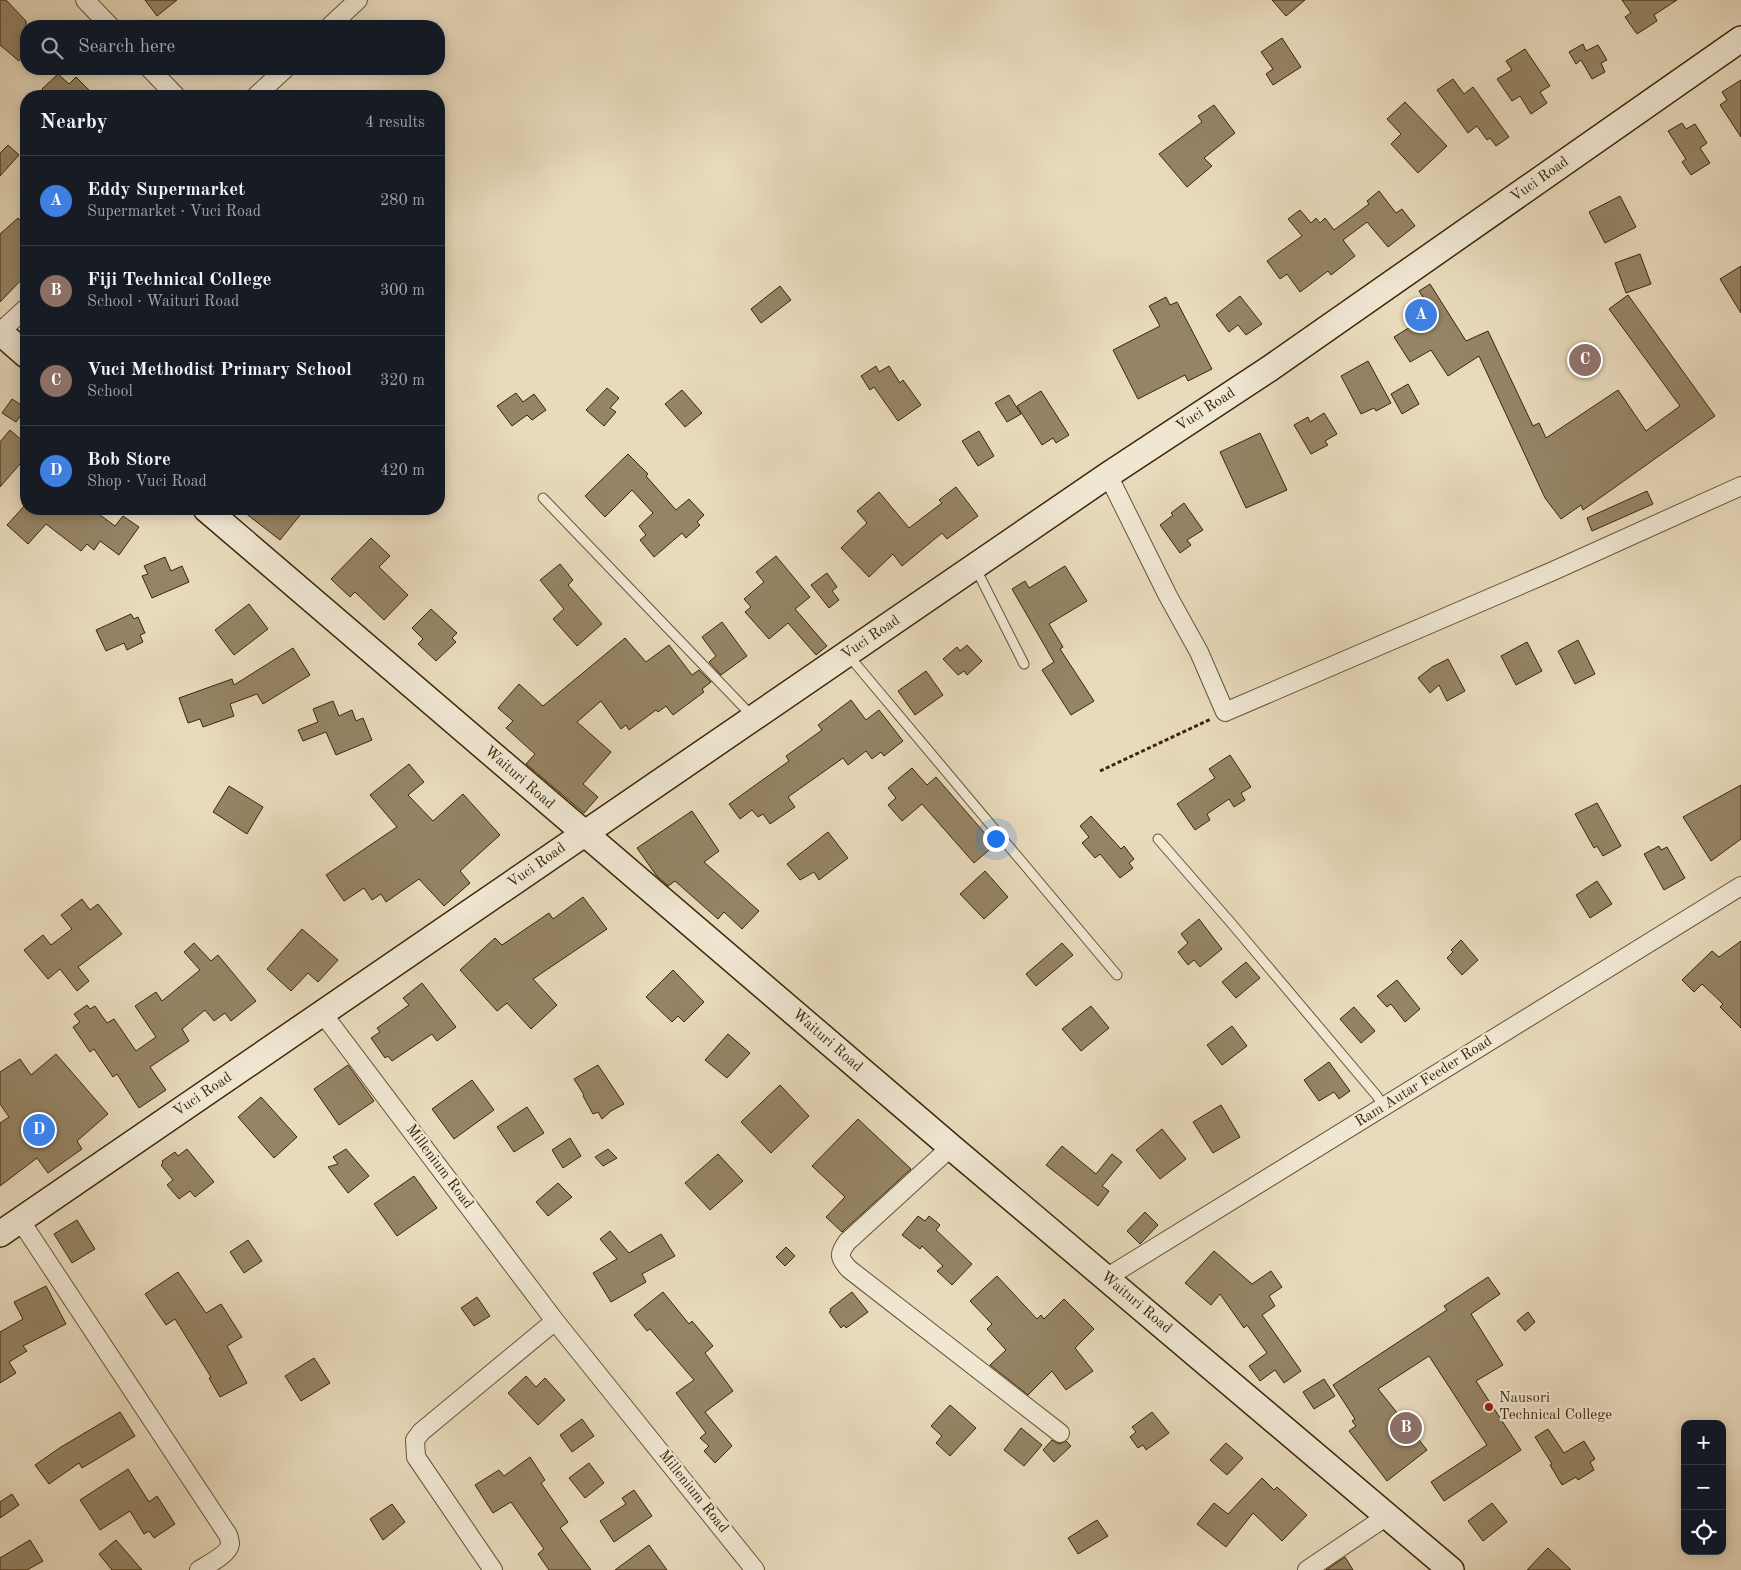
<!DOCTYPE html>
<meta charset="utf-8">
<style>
body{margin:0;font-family:"Old Standard TT",serif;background:#242831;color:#f1f3f6}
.controls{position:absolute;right:15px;bottom:15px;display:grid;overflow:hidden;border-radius:10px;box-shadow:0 2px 12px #0003}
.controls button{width:45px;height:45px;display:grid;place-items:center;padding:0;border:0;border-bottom:1px solid #363941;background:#171b24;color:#f1f3f6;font:25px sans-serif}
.you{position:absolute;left:995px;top:838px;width:18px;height:18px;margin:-12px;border:4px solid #fff;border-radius:50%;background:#1a73e8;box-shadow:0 0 0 8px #1a73e833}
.badge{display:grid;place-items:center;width:32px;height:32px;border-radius:50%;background:#d93025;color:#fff;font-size:16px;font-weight:700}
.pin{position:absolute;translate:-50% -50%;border:2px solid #fff;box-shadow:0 1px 5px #0006}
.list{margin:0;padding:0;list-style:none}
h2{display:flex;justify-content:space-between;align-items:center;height:65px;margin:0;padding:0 20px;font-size:21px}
h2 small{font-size:16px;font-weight:400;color:#9ea1a6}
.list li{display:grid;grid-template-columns:32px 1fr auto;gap:15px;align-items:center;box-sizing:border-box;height:90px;padding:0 20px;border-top:1px solid #363941}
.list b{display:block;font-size:19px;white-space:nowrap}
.list p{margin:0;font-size:16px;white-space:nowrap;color:#9ea1a6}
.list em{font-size:16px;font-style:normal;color:#9ea1a6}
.icon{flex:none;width:28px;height:28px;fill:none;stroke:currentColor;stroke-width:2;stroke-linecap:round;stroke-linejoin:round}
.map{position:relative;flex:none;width:1741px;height:1570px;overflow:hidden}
.search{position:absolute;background:#171b24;box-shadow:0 2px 12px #0003;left:20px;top:20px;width:425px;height:55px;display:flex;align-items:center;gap:12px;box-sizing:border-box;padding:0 18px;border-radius:20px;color:#9ea1a6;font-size:19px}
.panel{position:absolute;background:#171b24;box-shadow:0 2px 12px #0003;left:20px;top:90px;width:425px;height:425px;border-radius:20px}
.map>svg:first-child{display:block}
.building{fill:#958465;stroke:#3b2707}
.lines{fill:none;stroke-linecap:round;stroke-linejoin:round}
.lane-casing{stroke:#665434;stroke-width:11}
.street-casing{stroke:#665434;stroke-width:20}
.secondary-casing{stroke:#3b2707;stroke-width:28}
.path{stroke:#3b2707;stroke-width:3;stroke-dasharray:4 2.5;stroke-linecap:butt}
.lane{stroke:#f0e7d3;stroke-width:9}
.street{stroke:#f0e7d3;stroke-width:18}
.secondary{stroke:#f0e7d3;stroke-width:25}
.poi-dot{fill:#8f2418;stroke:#f0e7d3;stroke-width:2}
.labels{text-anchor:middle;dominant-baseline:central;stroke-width:4.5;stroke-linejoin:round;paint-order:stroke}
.street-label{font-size:15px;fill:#3b2707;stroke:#f0e7d3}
.poi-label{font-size:15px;fill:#3b2707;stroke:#f0e7d3;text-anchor:start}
</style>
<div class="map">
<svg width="1741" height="1570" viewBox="0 0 1741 1570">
<rect width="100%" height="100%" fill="#e8dabc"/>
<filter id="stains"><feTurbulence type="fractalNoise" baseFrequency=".004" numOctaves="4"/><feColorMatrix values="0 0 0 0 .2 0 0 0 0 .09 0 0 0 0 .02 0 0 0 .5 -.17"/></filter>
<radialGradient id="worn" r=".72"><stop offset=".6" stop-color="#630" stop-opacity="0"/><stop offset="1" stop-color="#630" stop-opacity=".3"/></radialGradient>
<path class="building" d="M0,0H6L26,21V52L19,61L0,45Z
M145,0H177L157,16Z
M1272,0H1305L1286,16Z
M1622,0H1677L1654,15L1657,21L1637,34L1625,17L1631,13Z
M1282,38L1301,67L1273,85L1266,74L1273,69L1261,52Z
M1583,44L1586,51L1598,45L1607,60L1601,63L1605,72L1592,79L1581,60L1576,64L1569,52Z
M1525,49L1550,86L1540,92L1547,103L1531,114L1520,96L1512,101L1497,79L1512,70L1506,61Z
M58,74L69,84L76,77L89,90L82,96H49L42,89Z
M1453,79L1464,94L1473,87L1509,137L1496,146L1490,138L1487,140L1477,126L1468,133L1437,90Z
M1741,80V137L1720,105L1727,100L1722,92Z
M1405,102L1447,146L1418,173L1391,144L1401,134L1387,119Z
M1214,105L1235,133L1204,158L1212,166L1187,187L1159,154L1202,122L1198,116Z
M1682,123L1686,129L1695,124L1707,143L1700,148L1710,163L1691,175L1682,162L1686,159L1668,131Z
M8,145L19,155L0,176V153Z
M1379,191L1396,213L1402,209L1415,226L1388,247L1367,222L1343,240L1355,256L1331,275L1328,271L1300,292L1287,274L1280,279L1267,261L1302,236L1288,219L1300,210L1311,223L1316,218L1320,223L1325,218L1334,230L1369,204L1367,201Z
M1620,196L1636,227L1605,243L1589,212Z
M18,218L26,227V264L20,269L26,275L0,302V234Z
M1640,254L1651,284L1626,293L1615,263Z
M1741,266V313L1720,279Z
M1430,284L1466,341L1488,331L1533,426L1539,423L1546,438L1618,390L1646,431L1680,406L1609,309L1628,295L1715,416L1583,510L1581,505L1561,519L1545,498L1479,356L1448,376L1431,350L1410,362L1394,337L1433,313L1419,291Z
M780,286L791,300L761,323L751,309Z
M1240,296L1262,324L1246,335L1238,325L1229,332L1216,315Z
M1166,297L1170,305L1177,302L1212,369L1188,381L1185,375L1138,399L1113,350L1160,326L1149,306Z
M1368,361L1391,403L1376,411L1374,408L1361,414L1341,376Z
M876,366L879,372L889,366L900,383L903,380L921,405L898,421L874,387L870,390L861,376Z
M1408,384L1419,404L1402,414L1391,394Z
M607,388L619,398L610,408L616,412L604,426L586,410Z
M682,390L702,413L685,427L665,404Z
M1041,391L1069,435L1056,443L1053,438L1042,445L1017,406Z
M516,393L523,402L534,394L546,410L532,420L527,415L512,426L497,406Z
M1009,395L1021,414L1007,422L995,403Z
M12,399L26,408L16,422L2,413Z
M1324,413L1337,434L1325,441L1328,445L1311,454L1294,425L1308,417L1310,422Z
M10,430L26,444V457L0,487V442Z
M979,431L994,456L978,466L962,441Z
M1260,433L1287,490L1246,508L1220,452Z
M628,454L648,474L646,476L676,510L689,499L704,515L697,522L700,525L686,538L682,533L654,557L640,540L646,535L639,526L653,513L632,490L605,517L585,496Z
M956,487L978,516L947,539L942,533L902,566L893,554L869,577L841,548L867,523L857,511L879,492L909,528L942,503L939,500Z
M1647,491L1653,504L1592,531L1587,518Z
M1184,503L1203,530L1187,540L1191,545L1180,553L1160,525L1173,515L1171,513Z
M26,504V509H92L115,526L123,516L139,527L119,555L100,541L94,550L87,544L81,551L46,524L28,544L7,525Z
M240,509H305L280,540Z
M371,538L390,556L379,567L408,595L384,620L355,592L350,597L331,579Z
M776,556L810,597L795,609L827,646L816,655L788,623L769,639L745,612L751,607L744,599L764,582L756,572Z
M165,557L171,571L182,566L189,582L152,598L142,576L148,574L144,566Z
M560,564L573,580L568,585L602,624L577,646L553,619L564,609L540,580Z
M1065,566L1087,601L1049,624L1063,647L1060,649L1094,701L1071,715L1042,670L1054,662L1012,589L1025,581L1029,588Z
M827,573L837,587L832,591L839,600L829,608L811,585Z
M249,604L268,629L234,655L215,630Z
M431,609L457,633L452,638L456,642L436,661L418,644L423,639L412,628Z
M131,614L134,619L138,617L145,633L140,635L143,642L127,650L124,643L106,651L96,630Z
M722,622L747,656L721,675L709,662L716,656L702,637Z
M625,638L646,662L669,645L692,675L699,670L711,682L702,689L704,692L673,715L666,706L658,712L656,710L629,730L626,725L621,729L601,701L577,722L611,752L583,784L598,797L584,813L526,764L535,754L506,728L513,721L498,708L519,684L543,706Z
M1578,640L1595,674L1575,684L1558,651Z
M1527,642L1542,671L1516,685L1501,656Z
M967,645L982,661L967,675L964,671L958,675L943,659L957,647L960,651Z
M293,648L310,675L263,704L257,694L230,704L234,716L203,727L200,719L188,723L179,698L232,679L234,685Z
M1448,659L1465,691L1447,701L1439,685L1430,693L1418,678L1432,667Z
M926,671L943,695L915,715L898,691Z
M851,700L866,720L879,710L903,741L884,756L881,752L872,759L866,751L848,765L843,758L788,797L795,807L770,824L763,814L758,817L752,810L740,819L729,804L789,761L786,756L822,730L818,725Z
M333,701L339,716L352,710L356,721L363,718L372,740L336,755L326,732L303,741L298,730L318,722L313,709Z
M1230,755L1251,787L1241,793L1245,800L1234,807L1229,799L1207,814L1210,820L1195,830L1177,804L1215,778L1209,769Z
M409,764L424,782L408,795L433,821L463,794L500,835L460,871L470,883L444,906L419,879L386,902L381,894L372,900L364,888L344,901L326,875L397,827L370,795Z
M912,768L927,785L936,777L995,845L974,863L922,804L902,821L888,805L896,798L888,788Z
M1741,785V839L1711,861L1683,817Z
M229,786L263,807L247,834L213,812Z
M1597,803L1621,846L1603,856L1597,846L1594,848L1575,814Z
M692,811L719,851L704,862L759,911L742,929L724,912L718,919L675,881L668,886L656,875L637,848Z
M1091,816L1121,849L1124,846L1134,859L1129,863L1133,868L1120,878L1100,854L1095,858L1082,843L1089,837L1080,826Z
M828,832L848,858L819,880L814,872L800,880L787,864Z
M1659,846L1661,850L1667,847L1685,878L1664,890L1644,854Z
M985,871L1008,897L984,919L960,894Z
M1597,881L1612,904L1590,918L1576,895Z
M583,897L607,929L533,979L557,1005L531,1029L507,1003L497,1011L460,970L495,938L502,945L549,913L553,919Z
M82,899L90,910L98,904L122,934L78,967L89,981L77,991L60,969L48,979L24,950L43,935L51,945L72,929L61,915Z
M1199,919L1222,949L1200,967L1194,960L1188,965L1178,952L1188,943L1181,934Z
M302,929L338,960L318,982L308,973L291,991L267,969Z
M1461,940L1478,960L1462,975L1447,958L1453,952L1451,950Z
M1741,941V1028L1720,1007L1723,1004L1702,984L1694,992L1682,980L1712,951L1719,957Z
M194,943L211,961L218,955L256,1001L231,1021L225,1013L214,1021L205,1010L182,1029L189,1041L150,1067L166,1090L139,1108L117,1074L113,1077L94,1049L90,1052L73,1027L80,1022L74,1014L87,1005L90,1009L95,1006L107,1023L114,1019L136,1051L156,1037L135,1006L156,992L162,1001L200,970L184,952Z
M1062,943L1073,955L1036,986L1026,974Z
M1246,962L1260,978L1236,998L1222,982Z
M673,970L704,1002L684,1022L678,1016L672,1022L646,997Z
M1397,980L1420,1009L1405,1022L1391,1004L1387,1007L1377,996Z
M422,983L456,1027L437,1041L432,1034L392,1061L388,1056L385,1058L371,1038L380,1032L377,1028L409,1005L403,998Z
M1091,1006L1109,1028L1081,1051L1062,1029Z
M1354,1007L1375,1031L1361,1043L1340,1019Z
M1232,1026L1247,1046L1222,1065L1207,1045Z
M728,1034L750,1053L727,1078L705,1060Z
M56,1054L108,1114L77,1141L82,1149L48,1173L37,1158L0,1186V1123L9,1117L0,1104V1072L20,1059L31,1075Z
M1329,1062L1350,1091L1339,1099L1334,1092L1319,1101L1304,1080Z
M348,1065L374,1101L339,1125L314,1089Z
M598,1065L624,1104L611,1111L602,1119L598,1112L593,1114L583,1096L584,1095L574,1079Z
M472,1080L494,1110L454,1139L432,1109Z
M780,1085L809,1116L771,1153L741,1122Z
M261,1097L297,1137L274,1158L238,1117Z
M1221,1105L1240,1137L1213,1153L1193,1122Z
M527,1107L544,1133L514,1152L497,1127Z
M858,1119L911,1169L842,1232L826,1217L845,1197L812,1166Z
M1162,1129L1186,1159L1160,1179L1136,1150Z
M570,1138L581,1156L563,1168L552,1150Z
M1062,1146L1096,1174L1112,1154L1122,1162L1102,1186L1109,1191L1098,1206L1046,1165Z
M187,1149L214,1182L195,1197L190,1191L179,1199L167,1185L173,1180L161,1165L163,1163L162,1161L175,1152L178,1156Z
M346,1149L369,1176L348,1193L328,1167L338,1164L333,1157Z
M608,1149L617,1158L603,1166L595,1157Z
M718,1154L743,1181L710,1210L685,1183Z
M414,1176L437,1208L397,1236L374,1204Z
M558,1183L572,1197L548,1216L536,1202Z
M1145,1212L1158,1225L1140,1244L1127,1231Z
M918,1216L925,1221L929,1216L940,1225L936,1230L972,1264L952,1285L937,1271L943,1266L922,1246L920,1249L902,1235Z
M77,1220L95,1249L72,1263L54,1234Z
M610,1231L629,1253L661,1234L675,1256L642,1274L646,1282L611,1302L593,1273L617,1259L600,1239Z
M248,1240L262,1261L244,1273L230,1252Z
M786,1247L795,1256L785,1266L776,1257Z
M1214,1251L1252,1284L1271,1271L1282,1287L1269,1296L1275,1306L1262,1315L1301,1371L1284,1383L1275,1370L1260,1381L1249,1366L1267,1353L1247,1325L1244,1328L1220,1294L1211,1305L1185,1283Z
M178,1272L206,1313L221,1304L242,1337L227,1346L247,1383L220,1397L209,1378L211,1377L175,1319L166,1325L145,1294Z
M997,1276L1037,1319L1041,1315L1044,1319L1064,1299L1094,1329L1075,1348L1093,1371L1066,1390L1052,1371L1028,1395L990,1365L1006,1350L987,1329L992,1324L970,1301Z
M1488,1277L1500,1294L1471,1314L1503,1365L1476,1381L1521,1450L1444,1501L1431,1482L1487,1445L1429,1356L1378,1389L1427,1450L1387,1481L1349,1431L1356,1426L1352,1421L1355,1419L1333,1385L1447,1310L1444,1306Z
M46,1286L66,1324L23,1346L27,1351L9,1362L16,1373L0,1383V1332L23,1319L14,1302Z
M663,1292L689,1324L692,1321L713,1346L705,1353L733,1391L705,1412L732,1446L715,1463L704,1451L709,1446L700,1438L706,1433L676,1393L694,1380L650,1329L647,1331L634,1315Z
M852,1292L868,1312L846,1328L844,1325L841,1328L829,1312L831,1311L830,1309Z
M477,1297L490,1316L474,1326L461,1308Z
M1528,1312L1535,1322L1525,1331L1517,1321Z
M314,1358L330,1383L301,1401L285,1376Z
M526,1376L536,1387L545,1378L565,1400L538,1425L508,1393Z
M1324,1379L1335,1396L1314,1409L1303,1392Z
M950,1405L976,1428L950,1456L936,1443L942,1436L931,1426Z
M120,1412L135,1436L82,1468L79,1463L49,1484L35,1465L61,1447Z
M1152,1412L1169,1433L1146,1450L1143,1445L1138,1448L1130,1437L1136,1432L1132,1427Z
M582,1419L594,1436L572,1452L560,1435Z
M1021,1428L1042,1445L1024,1466L1004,1450Z
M1548,1429L1564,1453L1584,1441L1595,1459L1590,1462L1594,1470L1578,1480L1576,1477L1562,1485L1550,1465L1552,1464L1535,1437Z
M1052,1440L1059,1444L1066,1441L1071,1446L1054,1462L1043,1450Z
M1226,1443L1243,1458L1227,1475L1210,1460Z
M530,1457L545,1480L541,1483L568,1522L560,1528L591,1570H549L538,1554L544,1549L511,1502L493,1513L475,1485L499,1470L504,1476Z
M589,1463L604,1483L585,1498L569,1478Z
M128,1469L149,1502L157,1496L175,1524L154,1538L149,1531L144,1534L130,1511L100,1530L80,1500Z
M1262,1478L1274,1490L1277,1487L1307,1515L1282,1541L1253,1513L1226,1547L1197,1524L1214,1503L1228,1514Z
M634,1490L652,1516L614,1542L600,1521L626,1504L622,1498Z
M12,1494L19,1505L0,1518V1502Z
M1492,1503L1507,1522L1483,1541L1468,1521Z
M392,1504L405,1522L383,1540L370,1519Z
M1097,1520L1108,1536L1078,1554L1068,1538Z
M30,1540L43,1561L27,1570H0V1558Z
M116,1540L142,1570H112L99,1554Z
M649,1545L667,1570H615Z
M1548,1548L1571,1570H1527Z
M1345,1557L1353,1570H1326Z"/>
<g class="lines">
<defs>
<path id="lane" d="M543,498L752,716
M975,567L1024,664
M849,656L1117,975
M1158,839L1232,924L1377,1096L1384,1107"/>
<path id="street" d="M85,0L110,26
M330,26L358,0
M150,69L176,96
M256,96L285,69
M0,332L26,308
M1108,475L1168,596L1199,652L1225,712L1553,571L1741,486
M323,1014L555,1321L755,1570
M951,1147L847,1242C839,1254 838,1257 849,1269L1060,1433
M20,1220L228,1535C229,1538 230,1541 230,1544C229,1554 207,1565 199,1570
M1106,1278L1741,886
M493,1570L416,1457L415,1440L421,1432L555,1321
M1307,1570L1387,1516"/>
<path id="secondary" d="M0,332L26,355
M206,509L951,1147L1451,1570
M0,1234L1108,475L1269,369L1741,39"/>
</defs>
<use href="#lane" class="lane-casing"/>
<use href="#street" class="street-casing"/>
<use href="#secondary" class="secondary-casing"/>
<path class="path" d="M1100,771L1211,719"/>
<use href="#lane" class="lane"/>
<use href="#street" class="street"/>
<use href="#secondary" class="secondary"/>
</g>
<circle class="poi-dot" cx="1489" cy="1407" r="5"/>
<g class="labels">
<g class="street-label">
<text transform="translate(1540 180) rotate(-35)">Vuci Road</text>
<text transform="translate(1206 410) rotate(-33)">Vuci Road</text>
<text transform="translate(871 638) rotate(-34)">Vuci Road</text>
<text transform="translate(519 778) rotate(41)">Waituri Road</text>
<text transform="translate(537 866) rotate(-35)">Vuci Road</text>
<text transform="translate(827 1041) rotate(41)">Waituri Road</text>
<text transform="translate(1424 1082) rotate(-32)">Ram Autar Feeder Road</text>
<text transform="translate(203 1095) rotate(-34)">Vuci Road</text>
<text transform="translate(439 1167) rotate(53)">Millenium Road</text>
<text transform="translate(1136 1303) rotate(40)">Waituri Road</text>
<text transform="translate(693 1492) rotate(51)">Millenium Road</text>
</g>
<g class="poi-label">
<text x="1499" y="1398">Nausori<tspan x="1499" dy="17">Technical College</tspan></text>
</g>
</g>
<rect width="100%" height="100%" filter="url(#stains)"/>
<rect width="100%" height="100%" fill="url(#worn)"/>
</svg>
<div class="controls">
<button>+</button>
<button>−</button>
<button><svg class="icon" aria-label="locate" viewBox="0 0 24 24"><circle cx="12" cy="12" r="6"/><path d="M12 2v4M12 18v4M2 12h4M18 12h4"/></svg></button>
</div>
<div class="you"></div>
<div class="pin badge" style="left:1421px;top:315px;background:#3f7fe0">A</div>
<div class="pin badge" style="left:1406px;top:1428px;background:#8d6e63">B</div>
<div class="pin badge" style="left:1585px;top:360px;background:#8d6e63">C</div>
<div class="pin badge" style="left:39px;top:1130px;background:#3f7fe0">D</div>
<div class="search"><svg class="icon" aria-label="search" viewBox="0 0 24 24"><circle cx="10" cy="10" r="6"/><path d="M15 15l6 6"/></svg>Search here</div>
<section class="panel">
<h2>Nearby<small>4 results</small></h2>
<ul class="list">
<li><span class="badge" style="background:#3f7fe0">A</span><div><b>Eddy Supermarket</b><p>Supermarket · Vuci Road</p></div><em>280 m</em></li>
<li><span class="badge" style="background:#8d6e63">B</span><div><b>Fiji Technical College</b><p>School · Waituri Road</p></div><em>300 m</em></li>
<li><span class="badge" style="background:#8d6e63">C</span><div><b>Vuci Methodist Primary School</b><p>School</p></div><em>320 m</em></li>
<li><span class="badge" style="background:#3f7fe0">D</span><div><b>Bob Store</b><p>Shop · Vuci Road</p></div><em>420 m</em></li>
</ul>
</section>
</div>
